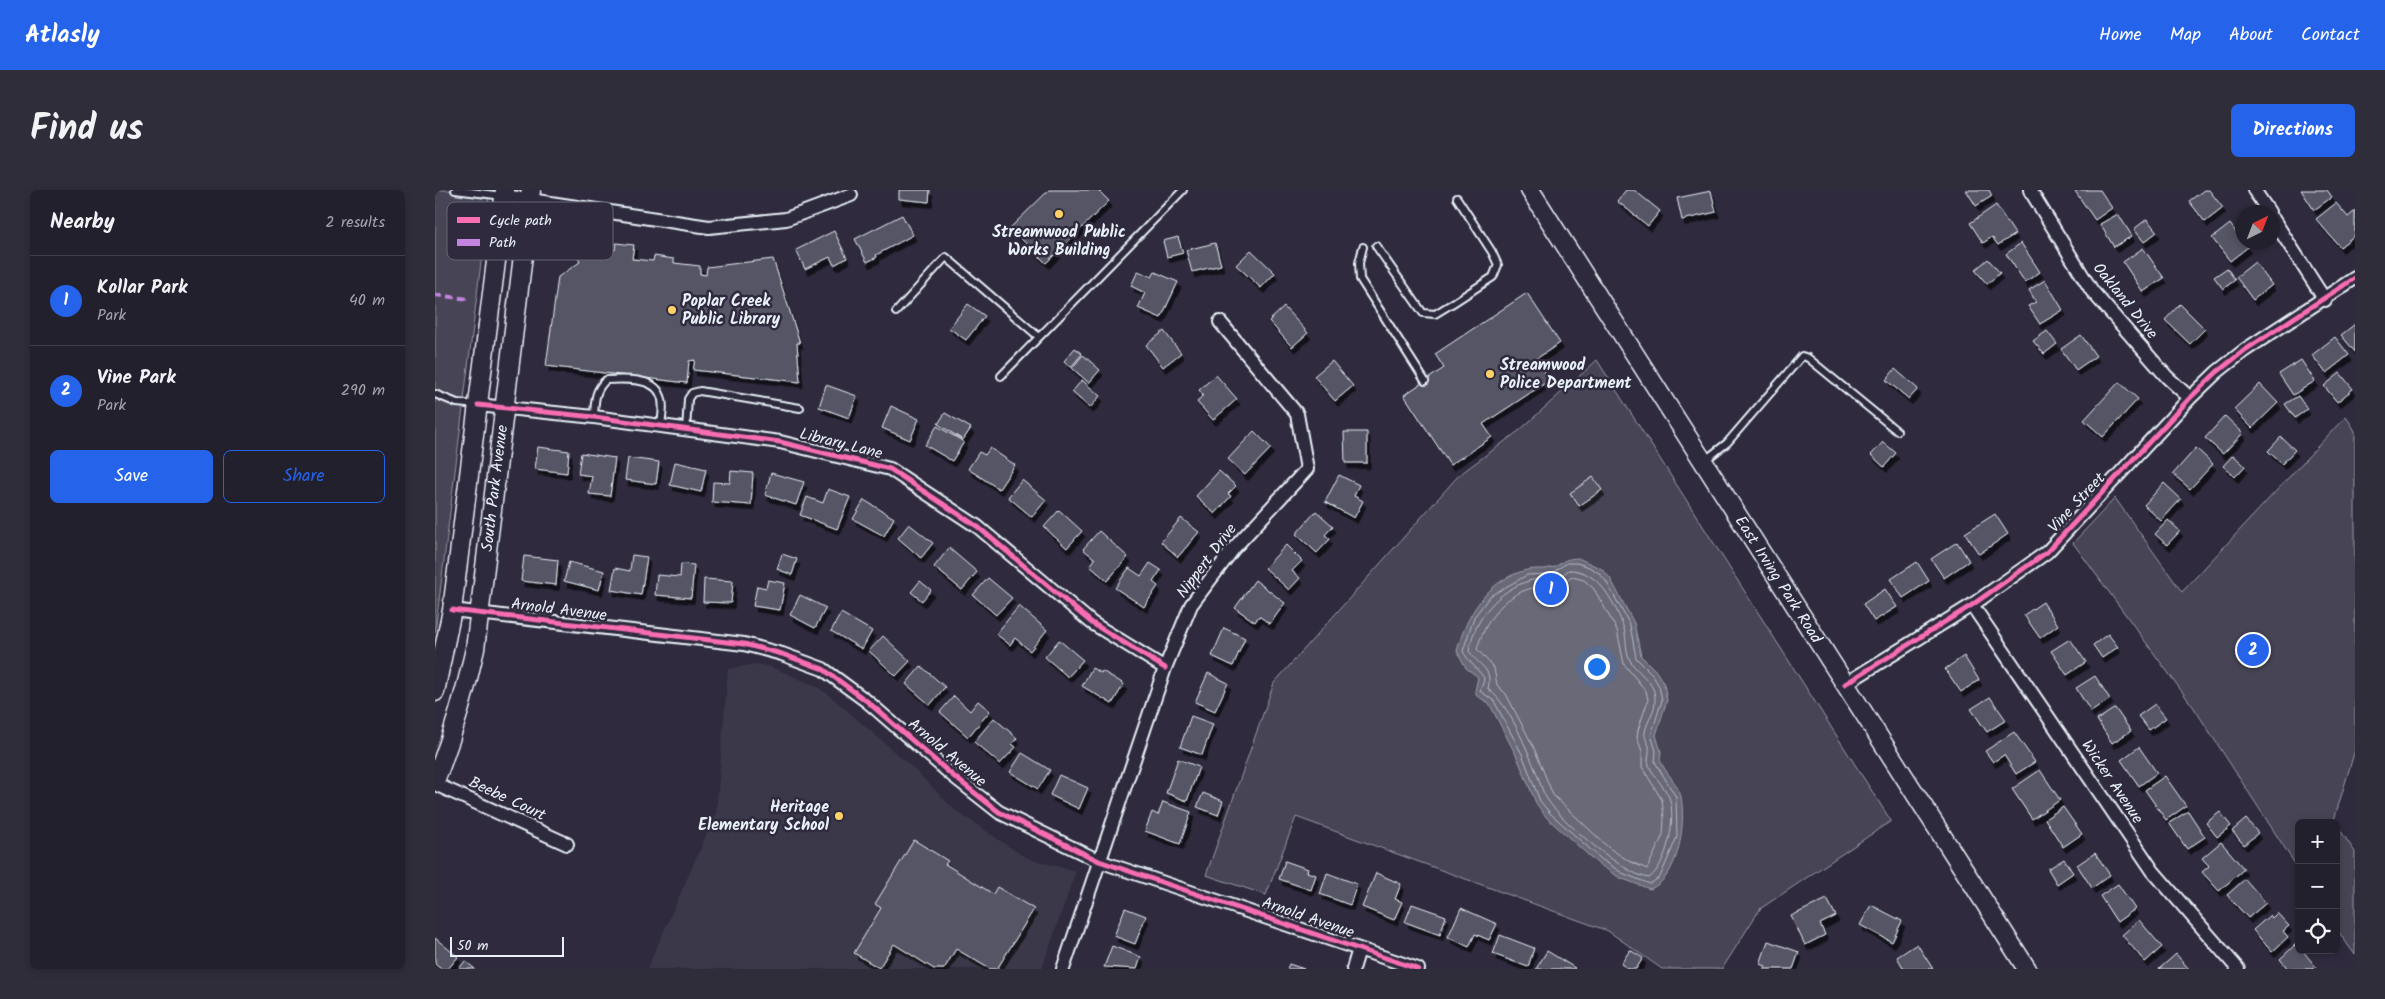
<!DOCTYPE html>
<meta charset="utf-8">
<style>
body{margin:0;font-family:Kalam,sans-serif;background:#2f2d3a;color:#f1f3f6}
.controls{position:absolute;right:15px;bottom:15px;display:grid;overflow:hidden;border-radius:8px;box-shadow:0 2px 8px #0003}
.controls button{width:45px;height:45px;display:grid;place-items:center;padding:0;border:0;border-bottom:1px solid #403e4a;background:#23202e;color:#f1f3f6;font:25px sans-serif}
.compass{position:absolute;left:1800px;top:15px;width:45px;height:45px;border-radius:50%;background:#23202e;box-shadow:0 2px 8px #0003;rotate:42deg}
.scale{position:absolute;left:15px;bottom:12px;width:114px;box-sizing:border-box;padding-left:5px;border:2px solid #e8f1f8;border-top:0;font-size:14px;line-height:18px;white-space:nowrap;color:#e8f1f8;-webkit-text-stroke:4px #2f2a3d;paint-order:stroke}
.you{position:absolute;left:1161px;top:476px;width:18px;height:18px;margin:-12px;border:4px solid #fff;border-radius:50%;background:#1a73e8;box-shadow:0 0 0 8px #1a73e833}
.badge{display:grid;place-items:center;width:32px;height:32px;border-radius:50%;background:#2563eb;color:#fff;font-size:16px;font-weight:700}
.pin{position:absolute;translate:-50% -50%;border:2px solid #fff;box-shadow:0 1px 5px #0006}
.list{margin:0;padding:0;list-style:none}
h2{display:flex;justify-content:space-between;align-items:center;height:65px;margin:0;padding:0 20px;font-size:21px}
h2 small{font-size:16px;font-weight:400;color:#a3a3aa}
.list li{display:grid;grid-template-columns:32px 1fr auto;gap:15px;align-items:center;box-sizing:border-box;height:90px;padding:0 20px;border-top:1px solid #403e4a}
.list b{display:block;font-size:19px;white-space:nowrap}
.list p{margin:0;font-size:16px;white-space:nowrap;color:#a3a3aa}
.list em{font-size:16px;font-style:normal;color:#a3a3aa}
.actions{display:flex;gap:10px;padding:15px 20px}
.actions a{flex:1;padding:11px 0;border:1px solid #2563eb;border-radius:8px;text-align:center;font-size:18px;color:#2563eb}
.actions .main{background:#2563eb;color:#fff}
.icon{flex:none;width:28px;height:28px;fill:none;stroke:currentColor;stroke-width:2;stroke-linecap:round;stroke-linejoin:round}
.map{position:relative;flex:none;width:1920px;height:779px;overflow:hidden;border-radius:8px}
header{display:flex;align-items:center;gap:30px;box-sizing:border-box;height:70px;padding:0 25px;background:#2563eb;color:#fff}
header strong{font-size:24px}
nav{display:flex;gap:28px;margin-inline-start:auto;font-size:18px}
.intro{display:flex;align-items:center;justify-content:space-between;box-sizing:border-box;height:120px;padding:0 30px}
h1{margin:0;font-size:35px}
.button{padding:12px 22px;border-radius:8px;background:#2563eb;color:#fff;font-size:18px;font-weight:700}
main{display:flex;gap:30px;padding:0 30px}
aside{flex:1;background:#23202e;border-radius:8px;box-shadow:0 2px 8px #0003}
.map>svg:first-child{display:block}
.built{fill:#3b3749}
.green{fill:#464455;stroke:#979aa6}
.water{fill:#696978;stroke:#9c9fab}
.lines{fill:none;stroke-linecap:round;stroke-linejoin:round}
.shore{stroke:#b5bbc5;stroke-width:1}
.building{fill:#575565;stroke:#e8f1f8;filter:url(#shadow)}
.lane-casing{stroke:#e8f1f8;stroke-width:10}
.street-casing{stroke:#e8f1f8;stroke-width:16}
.secondary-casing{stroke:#e8f1f8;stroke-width:21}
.lane{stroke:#2f2a3d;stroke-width:6}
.street{stroke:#2f2a3d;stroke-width:12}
.secondary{stroke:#2f2a3d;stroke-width:18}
.quiet{stroke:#c483df;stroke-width:4;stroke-dasharray:8 4;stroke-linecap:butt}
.cycleway-casing{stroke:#2f2a3d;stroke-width:8}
.cycleway{stroke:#f96db3;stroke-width:5}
.poi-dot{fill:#ffd166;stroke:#2f2a3d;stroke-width:2}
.labels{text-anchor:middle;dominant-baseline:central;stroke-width:5;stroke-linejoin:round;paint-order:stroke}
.poi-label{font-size:16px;font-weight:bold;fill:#e8f1f8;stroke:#2f2a3d;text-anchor:start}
.street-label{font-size:16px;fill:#e8f1f8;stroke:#2f2a3d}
.key{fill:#2f2a3d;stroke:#666675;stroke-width:1}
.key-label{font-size:14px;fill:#e8f1f8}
</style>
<header>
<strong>Atlasly</strong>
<nav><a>Home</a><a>Map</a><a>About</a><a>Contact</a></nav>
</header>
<div class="intro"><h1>Find us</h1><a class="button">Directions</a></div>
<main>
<aside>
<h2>Nearby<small>2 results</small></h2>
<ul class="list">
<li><span class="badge">1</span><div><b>Kollar Park</b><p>Park</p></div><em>40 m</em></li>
<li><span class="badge">2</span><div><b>Vine Park</b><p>Park</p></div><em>290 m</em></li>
</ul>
<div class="actions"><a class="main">Save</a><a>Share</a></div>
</aside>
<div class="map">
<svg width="1920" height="779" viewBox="0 0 1920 779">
<defs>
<filter id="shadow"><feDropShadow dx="3" dy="5.5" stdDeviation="0" flood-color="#0009"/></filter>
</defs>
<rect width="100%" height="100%" fill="#2f2a3d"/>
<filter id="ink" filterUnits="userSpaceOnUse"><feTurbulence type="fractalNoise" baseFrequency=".02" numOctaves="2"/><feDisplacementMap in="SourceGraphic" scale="10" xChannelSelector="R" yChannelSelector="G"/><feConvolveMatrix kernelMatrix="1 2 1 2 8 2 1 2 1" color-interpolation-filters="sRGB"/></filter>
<g filter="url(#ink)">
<path class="built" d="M321,474L336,477L379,495L393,504L476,576L520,620L585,664L598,670L641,681L607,779H212L281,623L293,479Z"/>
<path class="green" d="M0,0H55L0,443Z
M1162,170L1456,631L1325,719L1287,779H1227L1173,741L861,627L831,705L771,685L839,493L1024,285L1085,240Z
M1911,226L1920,241V560L1899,630L1900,633H1864V680L1759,518L1638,353L1680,308L1747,402Z
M1901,634L1920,662V765L1901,738Z"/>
<path class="water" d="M1143,368L1167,379L1175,388L1199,433L1206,466L1221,481L1229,494L1232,510L1221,545L1226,562L1225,570C1230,583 1243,593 1246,607C1251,634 1244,688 1215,699L1185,688L1162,673L1111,627L1101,613L1082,567L1054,513L1042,506L1040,501L1043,487L1031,478L1022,461C1031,425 1053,389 1092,380C1100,378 1108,380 1115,378C1128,376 1123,369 1143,368Z"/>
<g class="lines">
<path class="shore" d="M1132,373H1142L1154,377L1164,383L1171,391L1195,435L1201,468L1217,484L1224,496L1227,510L1216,545L1221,561L1220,572L1241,607L1242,647L1225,687L1215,694L1187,683L1166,669L1115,623L1105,611L1087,564L1059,511L1045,501C1046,497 1049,493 1049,488C1049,486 1031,469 1028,461L1039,427L1055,406L1092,385L1115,384Z
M1134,380C1163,379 1181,414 1189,439C1192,450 1190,462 1196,472C1204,485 1220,491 1220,509C1221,520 1212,531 1210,542C1209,547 1212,551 1214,556C1215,561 1213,565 1213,571C1215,584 1229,595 1234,607C1242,627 1232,676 1214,688C1189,685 1125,630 1112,609C1107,602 1105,592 1102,584C1091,558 1075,515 1053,499C1058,477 1044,477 1034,461C1039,429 1063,400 1094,391C1114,385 1113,395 1134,380Z
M1137,387L1149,390L1159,399L1182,440L1189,474L1211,501L1213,510L1203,540L1202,548L1207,561V577L1227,610L1229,628L1228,645L1212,679L1194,671L1174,658L1118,605L1099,558L1071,504L1062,495L1059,478L1042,459C1050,432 1067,406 1097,398C1115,393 1119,401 1137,387Z"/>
</g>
<path class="building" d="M464,0H495L494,12L464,9Z
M614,0H663L674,11L611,73L575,38Z
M1191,0H1199L1225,21L1213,36L1182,11Z
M1531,0H1554L1557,6L1541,16Z
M1642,0H1665L1677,18L1660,30L1640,1Z
M1769,0H1774L1788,18L1770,32L1754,11Z
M1866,0H1892L1897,7L1879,20Z
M1276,1L1281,22L1247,30L1242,8Z
M1901,13L1913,27L1920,21V45L1905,57L1881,29Z
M1561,15L1580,44L1563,55L1557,47L1548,53L1535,33Z
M1683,24L1697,46L1679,57L1665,34Z
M467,25L478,45L441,65L442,67L432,72L420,49Z
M1712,29L1722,42L1709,52L1699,39Z
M1795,34L1808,52L1813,57L1795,71L1777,48Z
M399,41L412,68L399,75L395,67L370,79L361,60Z
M743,47L748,63L732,67L728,51Z
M181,53L199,55L197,69L218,71L219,66L239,69V73L265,76V84L271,85L272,77L338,69L365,153H362L365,192L258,180L260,170L254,171L252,193L111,176L123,87L145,72L143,66L147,59L154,57L159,60L161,58L180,60Z
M780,53L786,75L757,82L751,60Z
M1586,53L1605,82L1590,92L1571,64Z
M1708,58L1729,88L1708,102L1688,72Z
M816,60L840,83L826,98L801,75Z
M1553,69L1565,83L1552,94L1540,80Z
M1820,72L1837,95L1818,110L1801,87Z
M1792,78L1800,90L1788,99L1779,87Z
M703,81L717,87L720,82L743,92L726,128L703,118L710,103L696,96Z
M1610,90L1628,120L1605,134L1593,116L1601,112L1594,100Z
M1092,103L1125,153L1101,169L1115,190L1048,234L1057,247L1015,275L969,205L1009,178L1000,164Z
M533,114L550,126L531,150L514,138Z
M1745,114L1770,139L1755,154L1730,130Z
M849,117L873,143L857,157L834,131Z
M1920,134V162L1906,145Z
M729,141L746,163L728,177L711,155Z
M1612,141L1622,154L1609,164L1598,151Z
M1646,145L1661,166L1641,180L1626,159Z
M1900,147L1914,165L1891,183L1877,165Z
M640,158L647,164L636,177L629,171Z
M648,165L665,180L654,193L637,178Z
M1866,170L1880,191L1858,205L1844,184Z
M897,171L918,196L900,211L879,186Z
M1460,179L1483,199L1474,209L1451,190Z
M1905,183L1918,199L1902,212L1889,196Z
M781,185L802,209L778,230L762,212L768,205L764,200Z
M647,190L665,206L655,218L637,202Z
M1684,192L1703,209L1668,247L1649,230Z
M1825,194L1843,213L1817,238L1799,219Z
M391,195L422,206L414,228L384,217Z
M1863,206L1872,219L1860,228L1850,214Z
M456,216L484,229L475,250L447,238Z
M510,223L536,238L528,250L503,234Z
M1790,226L1808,243L1788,264L1770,248Z
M502,236L529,252L517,271L490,255Z
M819,241L836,258L810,285L793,269Z
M909,242H932V273H910Z
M1846,247L1860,260L1847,274L1833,261Z
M1448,252L1461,263L1449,277L1436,265Z
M103,257L134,261L132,283L100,279Z
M555,258L580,275L564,299L533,279L544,262L550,265Z
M1761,258L1778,274L1755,299L1738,284Z
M146,263L180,268L175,306L154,304L157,286L143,284Z
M1798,265L1810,276L1800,287L1788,276Z
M193,268L224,272L221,294L190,290Z
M240,272L271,279L266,302L235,295Z
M296,281L318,283L316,315L277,312L278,292L295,293Z
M784,281L801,296L793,304L796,306L780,324L761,306Z
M336,283L369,292L361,315L330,305Z
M904,285L924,295L919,306L928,311L919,328L890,312Z
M1158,287L1167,300L1144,316L1135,303Z
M587,290L611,310L597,327L573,307Z
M1729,293L1746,309L1726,331L1709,315Z
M393,299L415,307L402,339L365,325L372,307L388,313Z
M429,310L459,328L449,346L418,329Z
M624,320L647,341L632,358L609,337Z
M881,321L898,336L890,345L895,349L882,363L861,344Z
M1560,324L1573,344L1544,364L1530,343Z
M746,328L764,342L743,367L726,352Z
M1733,330L1745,341L1732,355L1720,344Z
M474,334L498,353L486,368L463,348Z
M664,341L693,367L672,391L655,376L660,369L648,359Z
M1522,352L1534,371L1509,388L1496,369Z
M851,355L867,371L857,381L865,388L854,400L830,378Z
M514,358L542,382L527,400L499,377Z
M347,364L362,369L357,385L342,379Z
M197,365L212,367L206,405L176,400L180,378L195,381Z
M89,366L123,370L121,395L86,391Z
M134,372L169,381L164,400L129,391Z
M1482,372L1494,391L1468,408L1456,389Z
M715,373L726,380L718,392L723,396L709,417L680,398L694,378L706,386Z
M246,374L259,375L256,408L220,405L222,385L245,387Z
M553,388L577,408L561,425L538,405Z
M269,389L298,391L296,413L268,412Z
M333,390L350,393L345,420L318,416L322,396L331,398Z
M820,390L850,413L835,434L824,426L820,432L800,418Z
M485,391L496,400L487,411L476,402Z
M1450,399L1462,417L1439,431L1428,414Z
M365,405L391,418L380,438L355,425Z
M1608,412L1623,435L1605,448L1589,425Z
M584,416L612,440L595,461L580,448L575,455L561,444Z
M406,423L437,441L427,459L396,441Z
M789,438L810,448L798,476L777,466Z
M1673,444L1683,457L1667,468L1658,455Z
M448,446L475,471L461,486L434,461Z
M1635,449L1651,472L1632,485L1616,461Z
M624,450L648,470L633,487L610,467Z
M1529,466L1544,490L1526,502L1510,479Z
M486,476L510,497L495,515L471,494Z
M657,478L666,483L667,481L689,494L677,514L647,496Z
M773,483L793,493L780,521L760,512Z
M1660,486L1675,509L1656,522L1641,498Z
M519,506L535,521L543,511L555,521L533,547L505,522Z
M1555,507L1571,530L1552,542L1536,519Z
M1720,514L1731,528L1714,540L1703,526Z
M1680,518L1696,541L1677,553L1662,530Z
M756,526L778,534L767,565L745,557Z
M559,528L582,548L577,554L581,557L565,574L539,552Z
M1579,542L1600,572L1581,584L1569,565L1558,572L1550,561Z
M1704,557L1722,583L1704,596L1686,570Z
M587,563L615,580L603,599L575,582Z
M743,569L764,577L752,611L731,603Z
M1605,580L1625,610L1597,629L1577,599Z
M624,585L653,598L644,619L615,605Z
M1730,586L1751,616L1731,630L1710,600Z
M768,603L788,611L783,625L762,617Z
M728,612L756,622L745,654L710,641L717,622L723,625Z
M1628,617L1647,644L1628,657L1610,629Z
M1753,621L1770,647L1752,659L1734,633Z
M1785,622L1796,636L1782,647L1771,633Z
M1811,629L1823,643L1809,655L1797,641Z
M479,650L513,671L510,674L558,704L562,697L599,719L562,779H555L521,759L509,779H499L459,754L444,778L419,763L446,718L440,714Z
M1786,652L1809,679L1784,701L1767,682L1774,676L1767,668Z
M1660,663L1675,685L1657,698L1642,675Z
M1629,669L1638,683L1622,694L1613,679Z
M850,671L873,679L872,682L881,685L876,700L844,689Z
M892,683L922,694L915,715L885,704Z
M941,683L966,694L960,709L967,712L959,730L927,717Z
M1810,689L1831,713L1813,728L1792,705Z
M1683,694L1700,719L1682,732L1665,706Z
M1392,709L1401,726L1385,734L1390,745L1370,755L1356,726Z
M977,714L1011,726L1005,745L970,732Z
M1436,715L1467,731L1457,752L1425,735Z
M690,718L711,726L700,754L679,746Z
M1026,718L1062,734L1054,750L1040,744L1034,757L1013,747Z
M1842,723L1854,736L1848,741L1853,747L1837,762L1818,740L1835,725L1837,728Z
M1704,730L1727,757L1710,772L1687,745Z
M1065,745L1099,758L1093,777L1058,764Z
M0,748L23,767L13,779H6L0,774Z
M1333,751L1364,762L1358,779H1329L1331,776L1325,774Z
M1482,754L1498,779H1469L1462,767Z
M1861,754L1864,760H1867L1881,777L1878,779H1853L1845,769Z
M677,756L706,767L702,779L669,777Z
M1195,760L1208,768L1201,779H1194L1186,774Z
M1112,761L1140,778L1139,779H1101Z
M1741,764L1754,779H1724Z
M30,771L40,779H24Z
M854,774L869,779H852Z"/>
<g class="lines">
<defs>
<path id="lane" d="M20,0L68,6
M941,56L988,123L1000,124L1018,113L1058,87L1063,75L1057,62L1022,8
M928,57L924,73L925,89L990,191
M461,122L511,67L604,147
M566,186L748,0
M0,204L22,213L42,215
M159,227C160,212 159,201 171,190C186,189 218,187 225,204C230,213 227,226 226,235
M251,240L253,209L257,203L265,201L365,218
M1269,271L1292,253L1367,166L1373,168L1462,241"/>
<path id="street" d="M1595,0L1657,101L1732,187L1755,208
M1819,0L1834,22
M69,6L274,37L351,29L416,5
M1838,29L1890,110
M43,215L159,227L345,252L455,279L543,337L657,433L730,478
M1537,415L1718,681L1803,779
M17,420L309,454L347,464L388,479L433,512L517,585L564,622L664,671L983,779
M1410,494L1537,415L1612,362L1755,208L1782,182L1810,160L1920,88
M0,594L132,654
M628,779L730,478L756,415L799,358L872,279L862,224L785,132
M918,779L924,759"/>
<g id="secondary">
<path id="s1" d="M1095,0L1592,779"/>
<path d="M0,502L17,420L70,0"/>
<path id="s2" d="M0,591C17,548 30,504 40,459L96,0"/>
</g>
</defs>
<use href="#lane" class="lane-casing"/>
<use href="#street" class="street-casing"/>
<use href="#secondary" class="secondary-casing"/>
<use href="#lane" class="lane"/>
<use href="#street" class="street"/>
<use href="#secondary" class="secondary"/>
<path class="quiet" d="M0,105L34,109"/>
<defs>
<path id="cycleway" d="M43,215L159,227L345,252L455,279L543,337L657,433L730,478
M17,420L309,454L347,464L388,479L433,512L517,585L564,622L664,671L983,779
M1410,494L1537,415L1612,362L1755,208L1782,182L1810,160L1920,88"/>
</defs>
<use href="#cycleway" class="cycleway-casing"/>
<use href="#cycleway" class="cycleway"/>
</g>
</g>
<g class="poi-dot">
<circle cx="624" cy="24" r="5"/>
<circle cx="237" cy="120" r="5"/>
<circle cx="1055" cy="184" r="5"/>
<circle cx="404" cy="626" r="5"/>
</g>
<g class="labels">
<g class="poi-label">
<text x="624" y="42" text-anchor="middle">Streamwood Public<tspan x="624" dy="18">Works Building</tspan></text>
<text x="247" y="111">Poplar Creek<tspan x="247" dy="18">Public Library</tspan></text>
<text x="1065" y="175">Streamwood<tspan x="1065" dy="18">Police Department</tspan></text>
<text x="394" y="617" text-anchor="end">Heritage<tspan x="394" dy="18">Elementary School</tspan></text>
</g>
<g class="street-label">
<text transform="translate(1690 111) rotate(51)">Oakland Drive</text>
<text transform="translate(406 254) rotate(14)">Library Lane</text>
<text stroke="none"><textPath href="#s2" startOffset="300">South Park Avenue</textPath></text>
<text transform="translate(1642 313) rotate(-47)">Vine Street</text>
<text transform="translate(772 371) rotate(-53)">Nippert Drive</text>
<text stroke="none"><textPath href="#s1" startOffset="462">East Irving Park Road</textPath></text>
<text transform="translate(124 420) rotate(7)">Arnold Avenue</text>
<text transform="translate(512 563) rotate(40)">Arnold Avenue</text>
<text transform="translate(1677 592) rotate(56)">Wicker Avenue</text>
<text transform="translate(72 609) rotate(25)">Beebe Court</text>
<text transform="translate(873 728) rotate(19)">Arnold Avenue</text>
</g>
</g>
<rect x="12" y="12" width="166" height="58" rx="8" class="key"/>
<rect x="22" y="27" width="23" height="6" fill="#f96db3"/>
<rect x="22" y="49" width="23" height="7" fill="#c483df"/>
<g class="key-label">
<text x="54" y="35">Cycle path</text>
<text x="54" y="57">Path</text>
</g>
</svg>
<div class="controls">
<button>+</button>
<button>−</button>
<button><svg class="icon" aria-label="locate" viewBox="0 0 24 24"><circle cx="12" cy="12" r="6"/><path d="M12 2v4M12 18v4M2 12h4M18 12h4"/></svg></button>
</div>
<svg class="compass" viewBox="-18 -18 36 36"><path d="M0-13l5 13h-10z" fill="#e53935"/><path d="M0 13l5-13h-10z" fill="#a3a3aa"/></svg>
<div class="scale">50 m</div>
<div class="you"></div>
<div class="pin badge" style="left:1116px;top:399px">1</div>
<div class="pin badge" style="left:1818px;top:460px">2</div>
</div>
</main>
